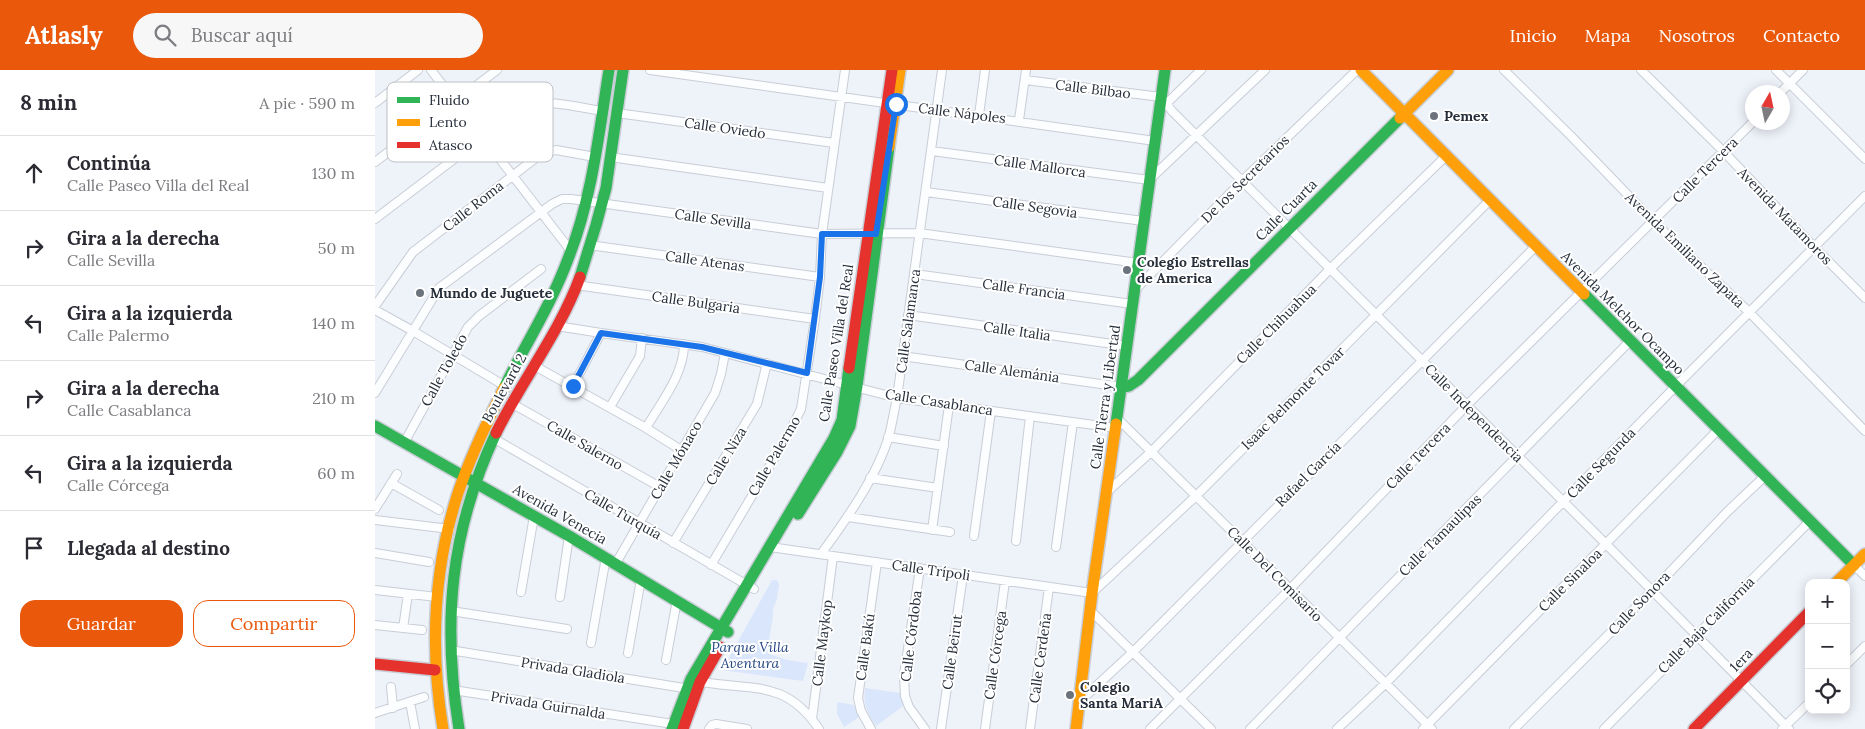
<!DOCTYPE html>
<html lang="es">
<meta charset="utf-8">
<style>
body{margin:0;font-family:Lora,serif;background:#f7f7f7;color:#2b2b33}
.controls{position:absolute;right:15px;bottom:15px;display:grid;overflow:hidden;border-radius:10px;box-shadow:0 2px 12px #0003}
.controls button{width:45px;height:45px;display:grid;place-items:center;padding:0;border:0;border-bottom:1px solid #e1e1e2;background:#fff;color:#2b2b33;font:25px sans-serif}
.compass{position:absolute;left:1370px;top:15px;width:45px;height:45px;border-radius:50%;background:#fff;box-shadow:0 2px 12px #0003;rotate:9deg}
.stop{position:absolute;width:15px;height:15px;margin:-11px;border:4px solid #1a73e8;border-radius:50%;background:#fff}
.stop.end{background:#1a73e8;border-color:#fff;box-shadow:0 1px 5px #0008}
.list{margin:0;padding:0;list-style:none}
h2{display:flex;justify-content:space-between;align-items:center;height:65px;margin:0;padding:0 20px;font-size:21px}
h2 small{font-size:16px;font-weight:400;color:#7c7c81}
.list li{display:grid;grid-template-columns:32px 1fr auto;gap:15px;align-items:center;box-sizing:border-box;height:75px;padding:0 20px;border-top:1px solid #e1e1e2}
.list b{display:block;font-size:19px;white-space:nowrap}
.list p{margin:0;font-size:16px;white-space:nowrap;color:#7c7c81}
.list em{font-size:16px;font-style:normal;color:#7c7c81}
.actions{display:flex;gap:10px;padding:15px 20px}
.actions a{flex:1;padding:11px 0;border:1px solid #ea580c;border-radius:15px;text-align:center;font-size:18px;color:#ea580c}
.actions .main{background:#ea580c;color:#fff}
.icon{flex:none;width:28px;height:28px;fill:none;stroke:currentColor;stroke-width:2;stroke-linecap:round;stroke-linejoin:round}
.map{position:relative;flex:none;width:1490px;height:659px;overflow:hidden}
header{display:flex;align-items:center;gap:30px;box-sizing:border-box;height:70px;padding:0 25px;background:#ea580c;color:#fff}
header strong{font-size:24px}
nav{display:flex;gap:28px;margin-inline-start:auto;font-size:18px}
.search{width:350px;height:45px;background:#f7f7f7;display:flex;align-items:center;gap:12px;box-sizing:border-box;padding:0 18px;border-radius:28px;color:#7c7c81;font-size:19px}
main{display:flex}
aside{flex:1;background:#fff}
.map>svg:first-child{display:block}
.green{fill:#dae6fb}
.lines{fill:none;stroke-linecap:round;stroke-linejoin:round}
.street-casing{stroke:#c8cdd6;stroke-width:10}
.fast-casing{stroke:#c8cdd6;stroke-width:14}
.slow-casing{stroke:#c8cdd6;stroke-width:14}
.jam-casing{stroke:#c8cdd6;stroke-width:14}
.street{stroke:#fcfdfe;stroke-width:8}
.fast{stroke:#30b455;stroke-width:11}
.slow{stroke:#ff9f0a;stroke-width:11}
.jam{stroke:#e5322d;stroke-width:11}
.route{stroke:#1a73e8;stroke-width:6}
.poi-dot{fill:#6c737d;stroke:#fff;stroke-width:2}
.labels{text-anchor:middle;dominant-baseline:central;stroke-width:4;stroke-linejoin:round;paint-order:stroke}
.street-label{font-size:14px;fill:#262e3a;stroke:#fff}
.poi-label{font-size:14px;font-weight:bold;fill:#262e3a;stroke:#fff;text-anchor:start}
.park-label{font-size:14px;font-style:italic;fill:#254781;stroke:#fff}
.key{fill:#fff;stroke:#bec0c4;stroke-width:1}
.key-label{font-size:14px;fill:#262e3a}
</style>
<header>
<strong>Atlasly</strong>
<div class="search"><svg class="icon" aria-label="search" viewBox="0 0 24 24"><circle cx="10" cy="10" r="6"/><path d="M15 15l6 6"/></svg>Buscar aquí</div>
<nav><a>Inicio</a><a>Mapa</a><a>Nosotros</a><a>Contacto</a></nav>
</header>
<main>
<aside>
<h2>8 min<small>A pie · 590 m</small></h2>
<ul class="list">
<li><svg class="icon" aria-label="ahead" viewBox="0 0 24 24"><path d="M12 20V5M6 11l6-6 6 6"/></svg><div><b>Continúa</b><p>Calle Paseo Villa del Real</p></div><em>130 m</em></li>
<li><svg class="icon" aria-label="right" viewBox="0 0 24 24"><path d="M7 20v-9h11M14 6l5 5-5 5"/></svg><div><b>Gira a la derecha</b><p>Calle Sevilla</p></div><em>50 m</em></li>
<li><svg class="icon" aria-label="left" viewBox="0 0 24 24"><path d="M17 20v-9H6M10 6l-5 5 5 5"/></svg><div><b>Gira a la izquierda</b><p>Calle Palermo</p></div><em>140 m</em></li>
<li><svg class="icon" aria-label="right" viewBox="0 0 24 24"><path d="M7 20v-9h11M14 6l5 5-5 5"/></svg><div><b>Gira a la derecha</b><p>Calle Casablanca</p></div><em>210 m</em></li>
<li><svg class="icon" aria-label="left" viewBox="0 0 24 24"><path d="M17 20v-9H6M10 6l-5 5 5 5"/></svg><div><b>Gira a la izquierda</b><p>Calle Córcega</p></div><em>60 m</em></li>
<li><svg class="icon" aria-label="arrive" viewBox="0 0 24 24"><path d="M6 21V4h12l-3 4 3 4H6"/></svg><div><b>Llegada al destino</b></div></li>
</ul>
<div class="actions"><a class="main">Guardar</a><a>Compartir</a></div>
</aside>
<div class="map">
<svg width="1490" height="659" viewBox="0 0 1490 659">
<rect width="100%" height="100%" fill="#eef2f9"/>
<path class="green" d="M397,510H402L404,514L402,529L398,539V546L392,583L412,590L433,593L428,611L347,600Z
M490,618L525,623L528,636L501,656C492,643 488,634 490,618Z
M462,632L479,635L484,647L469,657L462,644Z"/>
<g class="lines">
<defs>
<path id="street" d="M56,0L196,181
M275,0L780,71
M1129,0L1196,66L1279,152L1374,242L1490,361
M1266,0L1349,82L1440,178L1490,228
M1401,0L1490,89
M650,10L786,27L797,41L1231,474L1414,659
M1406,22L1428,0
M0,33L43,0
M792,33L826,0
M242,43L459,73
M604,45L610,0
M644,50L651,0
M557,81L774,110L890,0
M235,87L453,118
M0,92L122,0
M551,122L768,151
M0,149L108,67L153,35C174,29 206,38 227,41
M214,175L445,207
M540,204L757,234
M201,215L440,249
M760,220L867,111L982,0
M0,236L38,182L166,84L181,80L220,87
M0,240L38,261L130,316
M533,245L752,276
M182,256L226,263L327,277L522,328L741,358
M527,286L747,317
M158,295L271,358L306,380
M198,316L226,263
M0,323L64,218L177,134L187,129H196L447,164L544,163L763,193
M136,333L285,417
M235,337L265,286L267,268
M742,348L1057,659
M271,358C286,332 309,305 309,274
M513,367L569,376
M118,368L379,519
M29,373L93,257L104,246L166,199
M495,408L563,418
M16,413L64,440
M732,422L776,382L956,198L1071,86
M0,439L22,404
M473,447L575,462
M0,450L75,459
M557,460L574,335
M599,466L616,341
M641,471L655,346
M298,473L382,334L392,293
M395,477L717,523L821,426L1115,130
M681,477L698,352
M0,483L54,492
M446,484C471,450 502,406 514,366C517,354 519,341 522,328L567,0
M241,493L340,323L346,304L350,283
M336,495L413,365L426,339L440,249L445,207L447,164L470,0
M1479,495L1490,506
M545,498L529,605L530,626L534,637L550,659
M0,520L62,527
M146,522L159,446
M185,527L194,466
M715,540L836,659
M76,541L192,559
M0,555L47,560
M28,558L33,524
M216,573L231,487
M75,580L315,619
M253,583L266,509
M291,590L302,530
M1471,595L1490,576
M323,611C375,622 409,607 444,659
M16,617L18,638
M78,620L298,654
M35,632L40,659
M704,632L758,582L1161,176
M0,643L49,627
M437,649L458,486
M334,659L337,655L341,654L372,659
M496,659L486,641L483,628L502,492
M566,659L588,505
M610,659L630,511
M655,659L674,517
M775,659L915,519L1092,335L1378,52
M875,659L1255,271
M962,659L1011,613L1301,316L1490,126
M1048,659L1343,360
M1139,659L1277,521L1352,442L1389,407
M1229,659L1434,452
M1407,659L1434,633"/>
<path id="fast" d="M205,207L221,155L231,118L248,0
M1209,224L1479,495
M747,317L754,316L763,310L1025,48
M129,318C150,275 176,235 193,189C217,129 224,63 234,0
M741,354L790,0
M0,356L194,466L353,562
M423,444L462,382L475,356L482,316L514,77
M84,659C67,552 75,461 121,363
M297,659L316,609L459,368L467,350L474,298"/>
<path id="slow" d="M986,0L1209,224
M1025,48L1073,0
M514,77L525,0
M1461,513L1490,484
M68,659C55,580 58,500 83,423C95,387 112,352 129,318
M701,659L717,523L741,354"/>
<path id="jam" d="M474,298L517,0
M121,363C147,310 185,262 205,207
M0,594L60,600
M308,659L325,612L345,577
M1319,659L1434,542"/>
</defs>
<use href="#street" class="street-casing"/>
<use href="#fast" class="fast-casing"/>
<use href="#slow" class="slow-casing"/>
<use href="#jam" class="jam-casing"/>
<use href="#street" class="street"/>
<use href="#fast" class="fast"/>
<use href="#slow" class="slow"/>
<use href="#jam" class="jam"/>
</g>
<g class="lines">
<path class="route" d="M198,316L226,263L327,277L432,303L445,207L447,164H501L521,34"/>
</g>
<g class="poi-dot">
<circle cx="1059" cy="46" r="5"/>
<circle cx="752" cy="200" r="5"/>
<circle cx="45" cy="223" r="5"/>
<circle cx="695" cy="625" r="5"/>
</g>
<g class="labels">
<g class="street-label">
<text transform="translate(718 19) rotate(7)">Calle Bilbao</text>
<text transform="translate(587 43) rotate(7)">Calle Nápoles</text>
<text transform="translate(350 58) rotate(8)">Calle Oviedo</text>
<text transform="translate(665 96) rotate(8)">Calle Mallorca</text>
<text transform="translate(1330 100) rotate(-45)">Calle Tercera</text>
<text transform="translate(870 109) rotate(-45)">De los Secretarios</text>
<text transform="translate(98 136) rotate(-38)">Calle Roma</text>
<text transform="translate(660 137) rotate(8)">Calle Segovia</text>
<text transform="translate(911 140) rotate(-45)">Calle Cuarta</text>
<text transform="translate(1410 146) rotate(46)">Avenida Matamoros</text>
<text transform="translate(338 149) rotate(8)">Calle Sevilla</text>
<text transform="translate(1310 180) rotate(44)">Avenida Emiliano Zapata</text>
<text transform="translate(330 191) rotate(8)">Calle Atenas</text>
<text transform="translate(649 219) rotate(8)">Calle Francia</text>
<text transform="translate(321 232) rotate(8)">Calle Bulgaria</text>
<text transform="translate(1248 243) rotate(45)">Avenida Melchor Ocampo</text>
<text transform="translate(533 251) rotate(-82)">Calle Salamanca</text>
<text transform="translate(901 254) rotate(-45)">Calle Chihuahua</text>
<text transform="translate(642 261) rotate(8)">Calle Italia</text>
<text transform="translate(461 273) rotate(-81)">Calle Paseo Villa del Real</text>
<text transform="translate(69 300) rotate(-61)">Calle Toledo</text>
<text transform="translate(637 301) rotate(8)">Calle Alemánia</text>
<text transform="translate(129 318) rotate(-61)">Boulevard 2</text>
<text transform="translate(730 327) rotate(-82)">Calle Tierra y Libertad</text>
<text transform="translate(918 328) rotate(-45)">Isaac Belmonte Tovar</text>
<text transform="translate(564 332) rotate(9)">Calle Casablanca</text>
<text transform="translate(1099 343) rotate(45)">Calle Independencia</text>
<text transform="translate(210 375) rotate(30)">Calle Salerno</text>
<text transform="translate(351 386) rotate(-59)">Calle Niza</text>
<text transform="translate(399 386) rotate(-60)">Calle Palermo</text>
<text transform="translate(1043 386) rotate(-46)">Calle Tercera</text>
<text transform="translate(301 390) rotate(-60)">Calle Mónaco</text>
<text transform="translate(1226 393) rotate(-46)">Calle Segunda</text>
<text transform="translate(933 404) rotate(-45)">Rafael García</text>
<text transform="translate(185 444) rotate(30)">Avenida Venecia</text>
<text transform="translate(248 444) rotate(30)">Calle Turquía</text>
<text transform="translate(1065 465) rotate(-45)">Calle Tamaulipas</text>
<text transform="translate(556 500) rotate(8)">Calle Trípoli</text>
<text transform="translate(900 504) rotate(45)">Calle Del Comisario</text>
<text transform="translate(1195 510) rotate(-45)">Calle Sinaloa</text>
<text transform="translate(1264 533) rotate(-46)">Calle Sonora</text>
<text transform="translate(1331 555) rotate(-45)">Calle Baja California</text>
<text transform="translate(536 566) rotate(-83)">Calle Córdoba</text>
<text transform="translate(447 573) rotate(-83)">Calle Maykop</text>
<text transform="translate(490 577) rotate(-82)">Calle Bakú</text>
<text transform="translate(577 582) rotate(-82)">Calle Beirut</text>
<text transform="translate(620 585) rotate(-82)">Calle Córcega</text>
<text transform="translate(665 588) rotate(-82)">Calle Cerdeña</text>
<text transform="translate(1366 590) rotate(-46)">1era</text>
<text transform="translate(198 600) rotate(9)">Privada Gladiola</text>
<text transform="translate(173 635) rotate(9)">Privada Guirnalda</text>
</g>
<g class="poi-label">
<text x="1069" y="46">Pemex</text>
<text x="762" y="192">Colegio Estrellas<tspan x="762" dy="16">de America</tspan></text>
<text x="55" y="223">Mundo de Juguete</text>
<text x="705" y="617">Colegio<tspan x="705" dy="16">Santa MariA</tspan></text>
</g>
<g class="park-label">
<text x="375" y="577">Parque Villa<tspan x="375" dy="16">Aventura</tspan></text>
</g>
</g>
<rect x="12" y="12" width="166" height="80" rx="8" class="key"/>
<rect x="22" y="27" width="23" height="6" fill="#30b455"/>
<rect x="22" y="49" width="23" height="7" fill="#ff9f0a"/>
<rect x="22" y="72" width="23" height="6" fill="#e5322d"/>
<g class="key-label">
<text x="54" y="35">Fluido</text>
<text x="54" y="57">Lento</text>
<text x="54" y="80">Atasco</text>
</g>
</svg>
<div class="controls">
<button>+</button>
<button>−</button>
<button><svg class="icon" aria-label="locate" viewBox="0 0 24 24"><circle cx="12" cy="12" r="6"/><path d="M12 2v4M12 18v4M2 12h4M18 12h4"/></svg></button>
</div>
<svg class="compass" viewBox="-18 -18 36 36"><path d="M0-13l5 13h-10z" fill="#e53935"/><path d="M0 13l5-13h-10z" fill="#7c7c81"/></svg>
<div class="stop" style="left:521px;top:34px"></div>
<div class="stop end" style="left:198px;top:316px"></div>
</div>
</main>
